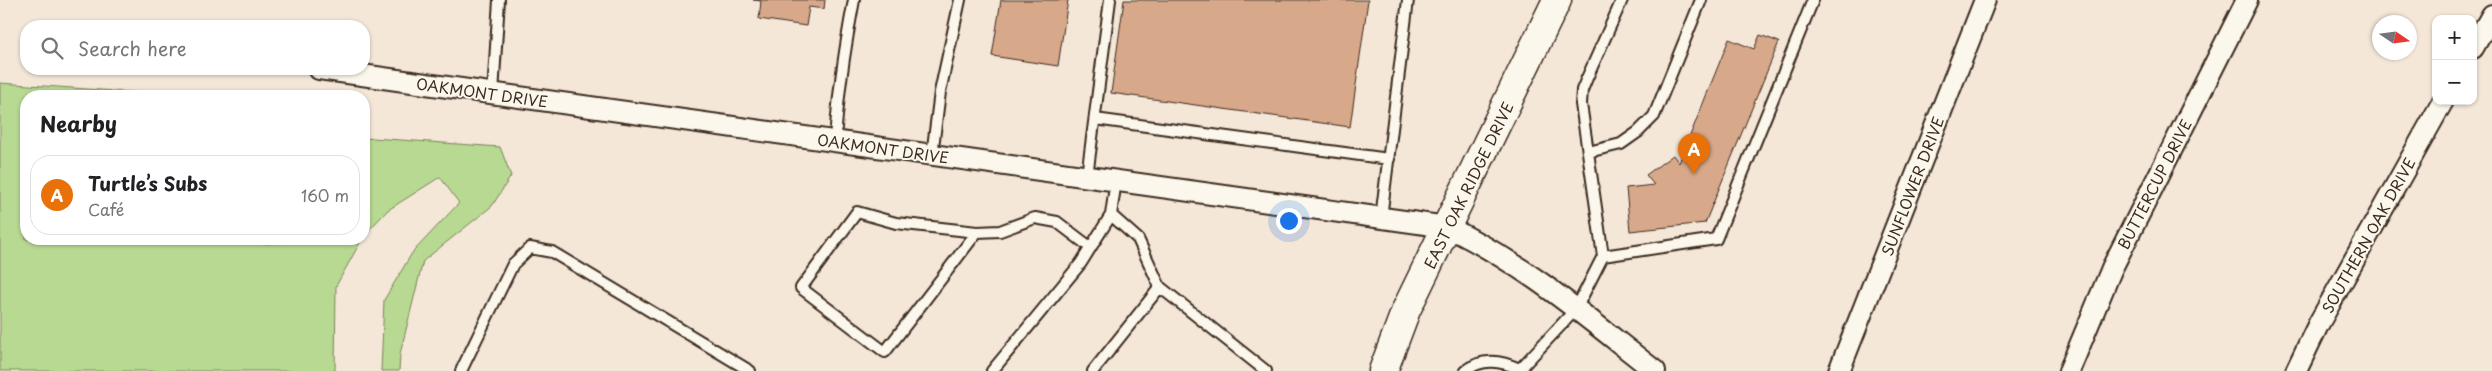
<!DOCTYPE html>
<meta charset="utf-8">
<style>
body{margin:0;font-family:"Playpen Sans",sans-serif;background:#f6f6f6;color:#202124}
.controls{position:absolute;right:15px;top:15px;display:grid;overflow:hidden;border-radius:10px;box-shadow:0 1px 4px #0004}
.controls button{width:45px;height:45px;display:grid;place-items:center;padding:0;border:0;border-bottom:1px solid #e0e0e0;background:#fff;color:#202124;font:25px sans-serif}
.compass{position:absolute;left:2372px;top:15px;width:45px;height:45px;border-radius:50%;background:#fff;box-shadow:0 1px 4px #0004;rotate:103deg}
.you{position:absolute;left:1288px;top:220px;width:18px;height:18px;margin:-12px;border:4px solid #fff;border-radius:50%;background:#1a73e8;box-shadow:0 0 0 8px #1a73e833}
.badge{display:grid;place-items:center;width:32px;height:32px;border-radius:50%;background:#1f6fb2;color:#fff;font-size:16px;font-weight:700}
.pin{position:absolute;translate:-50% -41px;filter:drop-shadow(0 1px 2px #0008)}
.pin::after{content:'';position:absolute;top:26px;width:18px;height:15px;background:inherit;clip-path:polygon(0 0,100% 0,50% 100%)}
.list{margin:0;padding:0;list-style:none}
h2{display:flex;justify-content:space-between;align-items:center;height:65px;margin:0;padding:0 20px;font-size:21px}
h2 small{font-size:16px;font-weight:400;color:#757577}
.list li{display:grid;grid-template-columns:32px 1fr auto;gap:15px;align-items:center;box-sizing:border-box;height:80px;margin:0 10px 10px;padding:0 10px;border:1px solid #e0e0e0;border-radius:20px}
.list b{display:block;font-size:19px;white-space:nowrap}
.list p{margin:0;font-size:16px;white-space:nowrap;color:#757577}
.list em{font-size:16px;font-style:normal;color:#757577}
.icon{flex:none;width:28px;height:28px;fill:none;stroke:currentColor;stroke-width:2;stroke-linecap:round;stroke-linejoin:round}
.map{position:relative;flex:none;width:2492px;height:371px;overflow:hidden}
.search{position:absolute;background:#fff;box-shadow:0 1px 4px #0004;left:20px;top:20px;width:350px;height:55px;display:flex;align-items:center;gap:12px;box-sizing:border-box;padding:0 18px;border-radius:20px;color:#757577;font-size:19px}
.panel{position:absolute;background:#fff;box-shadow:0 1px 4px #0004;left:20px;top:90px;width:350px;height:155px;border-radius:20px}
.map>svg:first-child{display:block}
.green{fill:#b7d992;stroke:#798258}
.building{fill:#d8a88a;stroke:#3b2a1e}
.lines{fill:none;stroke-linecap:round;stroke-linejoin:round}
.service-casing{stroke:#3b2a1e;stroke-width:14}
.minor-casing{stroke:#3b2a1e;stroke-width:24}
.secondary-casing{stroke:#3b2a1e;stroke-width:31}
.service{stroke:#fbf7ec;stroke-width:10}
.minor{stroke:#fbf7ec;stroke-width:20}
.secondary{stroke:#fbf7ec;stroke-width:28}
.labels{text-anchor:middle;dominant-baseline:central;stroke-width:4;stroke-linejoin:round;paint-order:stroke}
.street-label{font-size:15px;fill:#3b2a1e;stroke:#fbf7ec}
</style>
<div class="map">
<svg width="2492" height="371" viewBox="0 0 2492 371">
<rect width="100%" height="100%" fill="#f4e7d8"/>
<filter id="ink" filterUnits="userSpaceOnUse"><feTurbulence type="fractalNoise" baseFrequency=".02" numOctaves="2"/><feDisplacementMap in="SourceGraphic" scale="10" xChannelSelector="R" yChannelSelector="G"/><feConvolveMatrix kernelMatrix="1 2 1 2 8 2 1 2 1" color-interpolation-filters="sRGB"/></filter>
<g filter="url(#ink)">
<path class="green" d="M0,83L145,93L148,96H26V239H221L262,244L293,242L296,239H362L336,286L335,371H0Z
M373,138L500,147L511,176L492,206L423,261L400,354L399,371H381L384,300L412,253L459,203L440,177L388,210L364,235V139Z"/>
<path class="building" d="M753,0H825L824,9L809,7L806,26L759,19L761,1Z
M1001,0H1068L1058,66L992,56Z
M1124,0H1368L1350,127L1111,93Z
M1760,35L1779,42L1705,223L1630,231L1626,188L1654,185L1646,175L1673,155L1679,163L1729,39L1754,49Z"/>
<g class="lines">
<defs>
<path id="service" d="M493,93L499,0
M1095,119L1389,159
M835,141C838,93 845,47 854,0
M1588,152L1621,144L1638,132L1654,116L1701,0
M932,155L940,92L960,0
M1087,176L1110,0
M1116,180L1111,215L1138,239L1160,287L1266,371
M1381,218L1408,0
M977,232L885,352L801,288L857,212L896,223L977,232L1000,231L1035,218L1057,222L1090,247
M1603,256L1716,239L1813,0
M461,371L513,264L530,248L552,252L750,371
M992,371L1081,263L1111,215
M1093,371L1160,287
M1465,371C1483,357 1501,361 1520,369L1576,309L1603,256L1581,104L1582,90L1587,78L1622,0"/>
<path id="minor" d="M2473,48L2492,15
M319,69L1447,227C1524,263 1588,319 1655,371
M1839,371L1985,0
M2069,371L2112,268L2247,0
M2296,371L2319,323L2443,101"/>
<path id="secondary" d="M1383,371L1406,310L1557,0"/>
</defs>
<use href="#service" class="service-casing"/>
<use href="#minor" class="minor-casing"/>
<use href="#secondary" class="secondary-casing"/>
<use href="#service" class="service"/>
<use href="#minor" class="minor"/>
<use href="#secondary" class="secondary"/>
</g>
</g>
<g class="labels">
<g class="street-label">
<text transform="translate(482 92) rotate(8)">OAKMONT DRIVE</text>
<text transform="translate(883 148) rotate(8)">OAKMONT DRIVE</text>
<text transform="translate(2154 184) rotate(-63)">BUTTERCUP DRIVE</text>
<text transform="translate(1468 185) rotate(-64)">EAST OAK RIDGE DRIVE</text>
<text transform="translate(1912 186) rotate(-69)">SUNFLOWER DRIVE</text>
<text transform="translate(2368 235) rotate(-61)">SOUTHERN OAK DRIVE</text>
</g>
</g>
</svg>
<div class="controls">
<button>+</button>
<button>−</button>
</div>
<svg class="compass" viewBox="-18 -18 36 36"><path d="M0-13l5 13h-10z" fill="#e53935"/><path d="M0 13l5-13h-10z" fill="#757577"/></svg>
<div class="you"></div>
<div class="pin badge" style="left:1694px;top:174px;background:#e8710a">A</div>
<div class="search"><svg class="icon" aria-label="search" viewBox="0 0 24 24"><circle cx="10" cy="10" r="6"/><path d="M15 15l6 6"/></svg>Search here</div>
<section class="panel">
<h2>Nearby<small></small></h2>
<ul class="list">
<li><span class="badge" style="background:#e8710a">A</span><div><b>Turtle’s Subs</b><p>Café</p></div><em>160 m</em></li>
</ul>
</section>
</div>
